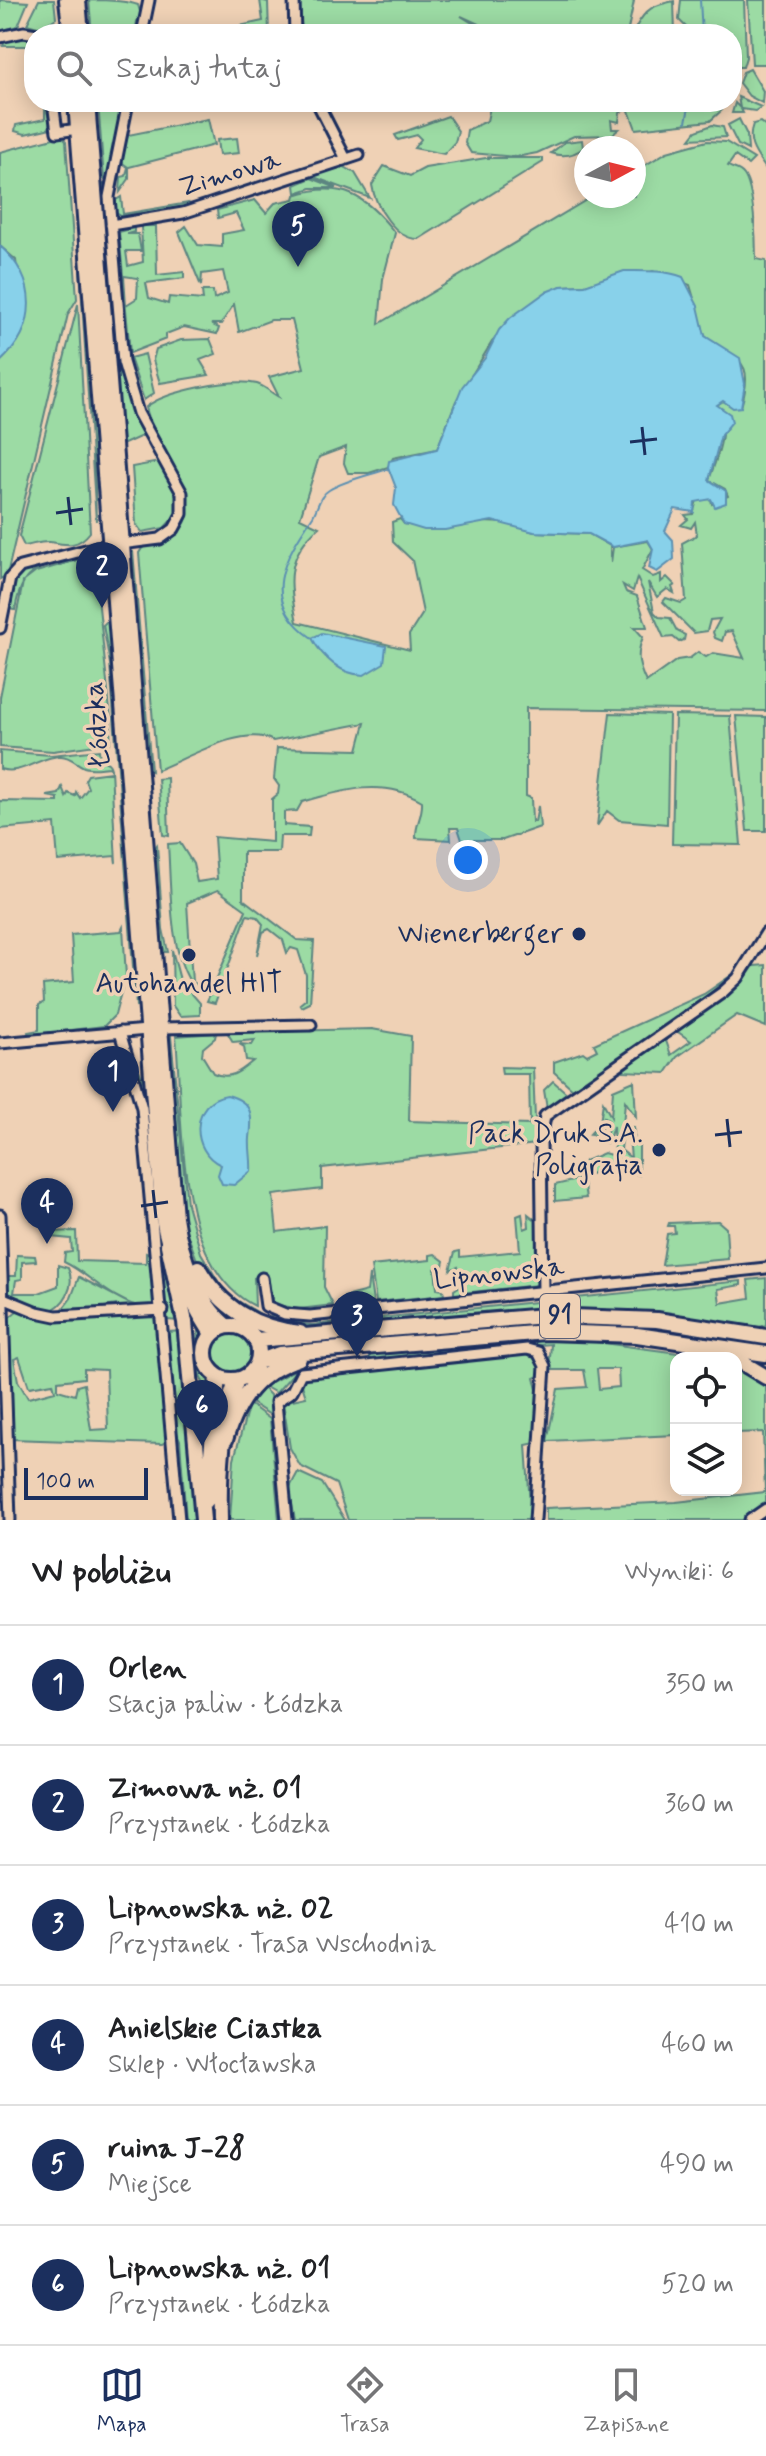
<!DOCTYPE html>
<html lang="pl">
<meta charset="utf-8">
<style>
body{margin:0;font-family:Mynerve,sans-serif;background:#f6f6f6;color:#202124}
.controls{position:absolute;right:24px;bottom:24px;display:grid;overflow:hidden;border-radius:16px;box-shadow:0 4px 20px #0003}
.controls button{width:72px;height:72px;display:grid;place-items:center;padding:0;border:0;border-bottom:2px solid #e0e0e0;background:#fff;color:#202124;font:40px sans-serif}
.compass{position:absolute;left:574px;top:136px;width:72px;height:72px;border-radius:50%;background:#fff;box-shadow:0 4px 20px #0003;rotate:83deg}
.scale{position:absolute;left:24px;bottom:20px;width:124px;box-sizing:border-box;padding-left:8px;border:4px solid #1b2f5e;border-top:0;font-size:22px;line-height:28px;white-space:nowrap;color:#1b2f5e;-webkit-text-stroke:6px #efd1b5;paint-order:stroke}
.you{position:absolute;left:468px;top:860px;width:28px;height:28px;margin:-20px;border:6px solid #fff;border-radius:50%;background:#1a73e8;box-shadow:0 0 0 12px #1a73e833}
.badge{display:grid;place-items:center;width:52px;height:52px;border-radius:50%;background:#1b2f5e;color:#fff;font-size:26px;font-weight:700}
.pin{position:absolute;translate:-50% -66px;filter:drop-shadow(0 2px 4px #0008)}
.pin::after{content:'';position:absolute;top:42px;width:28px;height:24px;background:inherit;clip-path:polygon(0 0,100% 0,50% 100%)}
.list{margin:0;padding:0;list-style:none}
h2{display:flex;justify-content:space-between;align-items:center;height:104px;margin:0;padding:0 32px;font-size:34px}
h2 small{font-size:26px;font-weight:400;color:#757577}
.list li{display:grid;grid-template-columns:52px 1fr auto;gap:24px;align-items:center;box-sizing:border-box;height:120px;padding:0 32px;border-top:2px solid #e0e0e0}
.list b{display:block;font-size:30px;white-space:nowrap}
.list p{margin:0;font-size:26px;white-space:nowrap;color:#757577}
.list em{font-size:26px;font-style:normal;color:#757577}
.icon{flex:none;width:44px;height:44px;fill:none;stroke:currentColor;stroke-width:2;stroke-linecap:round;stroke-linejoin:round}
.map{position:relative;flex:none;width:766px;height:1520px;overflow:hidden}
.search{position:absolute;background:#fff;box-shadow:0 4px 20px #0003;left:24px;right:24px;top:24px;height:88px;display:flex;align-items:center;gap:20px;box-sizing:border-box;padding:0 28px;border-radius:32px;color:#757577;font-size:30px}
.sheet{height:824px;background:#fff}
nav{display:flex;justify-content:space-around;align-items:center;box-sizing:border-box;height:112px;border-top:2px solid #e0e0e0;background:#fff;font-size:22px;color:#757577}
nav a{display:grid;justify-items:center;gap:4px}
nav .on{color:#1b2f5e}
.map>svg:first-child{display:block}
.green{fill:#9cdba4;stroke:#5c8581;stroke-width:2;fill-rule:evenodd}
.water{fill:#88d1ea;stroke:#5c90b2;stroke-width:2}
.lines{fill:none;stroke-linecap:round;stroke-linejoin:round}
.stream{stroke:#5c90b2;stroke-width:2}
.minor-casing{stroke:#1b2f5e;stroke-width:15}
.secondary-casing{stroke:#1b2f5e;stroke-width:20}
.primary-casing{stroke:#1b2f5e;stroke-width:20}
.minor{stroke:#efd1b5;stroke-width:9}
.secondary{stroke:#efd1b5;stroke-width:14}
.primary{stroke:#efd1b5;stroke-width:14}
.ticks{fill:none;stroke:#1b2f5e;stroke-width:3}
.poi-dot{fill:#1b2f5e;stroke:#efd1b5;stroke-width:3}
.labels{text-anchor:middle;dominant-baseline:central;stroke-width:7;stroke-linejoin:round;paint-order:stroke}
.shield{fill:#efd1b5;stroke:#5b6078;stroke-width:2}
.shield-label{font-size:26px;font-weight:bold;fill:#1b2f5e}
.street-label{font-size:28px;fill:#1b2f5e;stroke:#efd1b5}
.poi-label{font-size:28px;fill:#1b2f5e;stroke:#efd1b5;text-anchor:end}
</style>
<div class="map">
<svg width="766" height="1520" viewBox="0 0 766 1520">
<rect width="100%" height="100%" fill="#efd1b5"/>
<filter id="ink" filterUnits="userSpaceOnUse"><feTurbulence type="fractalNoise" baseFrequency=".0125" numOctaves="2"/><feDisplacementMap in="SourceGraphic" scale="16" xChannelSelector="R" yChannelSelector="G"/><feConvolveMatrix kernelMatrix="1 2 1 2 8 2 1 2 1" color-interpolation-filters="sRGB"/></filter>
<g filter="url(#ink)">
<path class="green" d="M0,0L28,2L18,26L0,31Z
M39,0H54L56,18L41,28L27,24Z
M89,0C102,0 125,0 138,5L142,18L137,21L135,34H92Z
M260,0L268,2L269,34L244,29V33L202,34L263,21Z
M297,0H633L634,1L627,34H494V31L461,16L490,34H303Z
M681,0H744L746,57L743,67H732V34H693L679,20Z
M748,0H766V64H752Z
M674,1L675,34H643L636,27C646,8 654,5 674,1Z
M30,38L34,40V53L26,46H3L5,41Z
M750,69L763,91L762,103L749,96L739,83L743,72Z
M738,97L761,107L755,111L741,109L743,113H732L735,103L740,108Z
M45,102L51,128L25,134L15,131L16,125L45,119Z
M94,102L102,183L107,187C103,252 112,379 144,435L122,445L93,122Z
M98,102H125L107,182L104,179Z
M491,102H721L722,110L710,121L636,129L628,108L620,113L619,122L611,120L612,129H619L612,135L574,136L537,153L516,157L471,153L465,143L467,130L487,121Z
M448,116L458,131L455,142L444,154L414,148L421,139L417,135L398,140L395,135Z
M208,119L214,145L129,167V179L120,192L121,177L126,176L128,167L121,162L128,135Z
M739,119L747,135L748,150L738,145L728,125Z
M760,122L766,127V169C756,154 746,143 753,124Z
M712,125L723,127L726,137L690,139L696,131Z
M61,136L66,141L77,299L68,314L7,575L0,579V362C33,333 20,300 16,260L0,246V152Z
M237,138L239,153L219,155L217,140Z
M582,140L583,148C573,156 562,157 551,153L565,142Z
M707,141L726,142L754,159L748,165L735,156L728,166C735,170 739,168 744,175C754,189 756,240 756,259L766,261V711L526,708V796L531,798L532,822H535L538,806L540,827L503,840H462L458,828H450L451,840L416,838C415,824 423,816 422,801C384,778 342,790 302,802L297,811L284,812V825L310,827L309,836H280L279,852H243V899L297,940L314,941L310,1003L302,1007L300,1004L306,999V975L298,950L291,948L287,953L283,940L269,929L263,932L257,955L263,924L257,917L247,915L215,1003L207,1001L246,910L218,890L187,903L192,982L205,988L198,991C168,964 171,883 168,844L180,843L193,864L197,882L217,879L214,837L272,842V799L278,794L279,786L274,779L277,748L358,750L365,723L273,741C245,723 184,760 157,770L139,553L143,547C238,530 154,451 146,407C166,391 232,378 257,384C264,386 272,393 279,397L269,377L304,368L292,320H271L239,332L234,304L221,324H211L219,328L217,334L184,327L166,334V339L130,353L119,232L134,228V232L127,234H138L141,251H126L128,266L143,262L141,226H156L157,275L184,272V278L146,283L149,298L168,304L169,297L203,300L202,291H213L214,299L228,293L223,271L202,274L201,286L179,232L186,226L198,245L222,247V234L244,230L236,213L218,218L217,210L255,200L266,213L275,203L294,199L295,195C342,180 366,196 395,233L383,279L379,324L593,196H634V172L667,152ZM636,271L645,274L653,271L690,285L705,336C733,363 757,353 741,407L723,401L717,405C730,427 717,457 709,480L725,489L728,496L712,504L711,499L697,500L693,514L685,515L688,519L681,525L691,528L695,522L697,535L682,543L686,600L681,603L666,598L663,602L694,633L707,631L710,620L720,619L713,632L715,638L722,641L725,632L732,631L744,658L713,653L706,657L698,652L690,658L677,660L646,682C638,666 636,654 643,637L634,627H647L637,596L626,592L623,585L633,591L637,578L664,638L673,637L679,642L684,640L685,635L677,631L670,618L659,617L654,612L648,582L657,597L667,589L674,593L672,587L675,585L667,577L661,582V574L653,577L642,570L653,549L648,541L613,547L611,563L610,546L589,534L534,532L506,523L482,522L435,530L404,524L400,519L392,522L393,542L412,560L423,613L409,635L410,650L297,622C289,583 285,556 319,527L300,518L319,457L346,447L344,463L348,473H369L388,467L393,458L437,449L456,401L492,342L535,301L561,286L585,285ZM124,276L138,278L137,298L126,305Z
M72,142L92,387L96,521Z
M486,158H543V162L419,239C396,240 375,206 372,185L384,166L410,176L425,168Z
M341,165L355,173L370,198L311,176Z
M311,178L337,188H311L296,193L295,185Z
M121,197L123,214L188,203L186,207L121,216L116,213V200Z
M78,304L90,532C78,548 66,545 50,542C42,541 32,545 24,546L19,536Z
M210,339L216,354L200,360L209,375L160,383L153,360L156,349L181,340Z
M145,354L154,393L144,400L130,358Z
M159,462L175,489L178,513L164,528L142,532L136,524L132,467Z
M133,551L151,771L147,769L130,560Z
M91,556L94,560L111,720L110,743L53,751L0,747V697L23,582L36,572Z
M70,557C33,571 22,569 15,610L8,609C16,561 27,568 70,557Z
M108,620L112,640L140,1008L136,1006L110,664L103,625Z
M610,713L669,715L667,824L619,820L607,811L597,826Z
M675,715L730,716L741,845L672,844Z
M736,716L766,717V831H747Z
M99,750L100,760C106,762 110,762 111,769L116,863L115,856L58,861L55,824L0,829V801L58,802V798L47,796L59,794L62,787L66,797L68,793L75,796L76,792L80,798L88,788L85,780L88,775L111,772L110,767C102,767 92,770 84,767C77,764 70,756 61,756C39,756 22,776 0,769V751L51,755Z
M167,778L169,836L163,835L158,779Z
M157,845L163,929L168,952H165L160,937L153,851Z
M123,927L126,977L119,985L122,988L115,1015L104,1026L29,1035L28,1032L39,1030V1005L44,1002L43,985L74,982L71,935L121,931Z
M172,950L180,980L200,1003V1015L180,1016L173,1006Z
M766,965V1027L737,1015L677,1057L666,1073L622,1071L665,1038L671,1055L691,1041L675,1030L742,983L754,966Z
M736,972L666,1029L575,1091L554,1072V1062L583,1052L587,1055L597,1050L594,1044L704,994Z
M372,1029L411,1036L409,1121L530,1125L529,1074H502L501,1067L533,1068L536,1144L322,1168V1189L273,1195L277,1232L325,1226L324,1287L333,1305L299,1309L273,1304L268,1277L254,1278L255,1306C174,1267 183,1114 176,1036L216,1033L215,1038L203,1048L202,1055L213,1073C230,1081 241,1071 253,1061L246,1060L244,1047L239,1044L252,1045L255,1040L233,1042L227,1032Z
M171,1036L187,1204L201,1253L226,1294L200,1268L184,1225L167,1044Z
M139,1070L147,1091L180,1321L167,1320Z
M553,1081L569,1095L547,1109L544,1090Z
M634,1081L636,1117L625,1101L621,1150L631,1158L628,1127H633L635,1142L639,1146V1175L604,1164L583,1180L586,1198L555,1201V1185L577,1180L585,1161L604,1153L614,1156L613,1126L608,1143H605L609,1121L604,1117L599,1136L590,1134L600,1123L603,1102L611,1117L613,1090Z
M522,1214L524,1229L529,1227L528,1214L537,1221L538,1285L454,1294V1290L460,1286L458,1267L450,1270L455,1252L460,1251V1257L520,1251L517,1216Z
M718,1221L726,1228L728,1259L662,1265L667,1234L675,1233L674,1226H668L669,1223Z
M76,1231L77,1261L146,1263V1252L151,1254L157,1306C124,1314 92,1275 64,1262L65,1253L72,1252L71,1239L51,1237L50,1232Z
M435,1254L444,1261L442,1270L435,1269L437,1289L443,1290L444,1295L376,1302L371,1266L430,1260V1255Z
M17,1255L35,1256L36,1261L22,1262V1279L16,1280L14,1293H39L58,1286V1265L68,1268C76,1286 65,1306 47,1312L7,1296L5,1276H16Z
M369,1275L373,1302L343,1305L344,1297L367,1291Z
M735,1276L738,1278L479,1303Z
M79,1277L138,1308L113,1309L116,1305L59,1314L71,1298Z
M766,1278V1325L754,1329L529,1312L331,1329H289L229,1303L233,1298L269,1319L311,1325L741,1281V1285L718,1289L720,1303L750,1298L748,1280Z
M475,1303L314,1322L270,1316L302,1320Z
M18,1310L39,1315L158,1316L168,1440L162,1444L10,1439L6,1320ZM19,1357L29,1387L53,1383L55,1391L28,1398L18,1381L14,1359ZM84,1369L106,1370L108,1429L91,1430L84,1384L77,1386L75,1395L58,1390V1381L84,1378Z
M543,1322L639,1324L766,1343V1349L594,1328L264,1352L263,1347Z
M202,1327L201,1361L212,1380L210,1391C196,1382 191,1339 202,1327Z
M182,1331L200,1520H186L180,1440L176,1431L168,1332Z
M211 1353a21 21 0 1 1 42 0a21 21 0 1 1-42 0Z
M551,1336L715,1358H676V1435L547,1441L558,1389L587,1387L584,1370H549L551,1344L337,1364L370,1359V1355L394,1349ZM597,1369H618L619,1387L599,1389Z
M530,1354L540,1364L541,1375L534,1378L539,1397L536,1443L526,1445L531,1520H348L336,1484L300,1466L290,1448L283,1402L306,1397L301,1382L306,1375Z
M736,1365L766,1383V1504L743,1520H546V1508L676,1502L765,1492L763,1432L736,1433Z
M298,1368L276,1393L264,1386Z
M263,1388L270,1395L272,1416L250,1402Z
M249,1404L270,1419L279,1520H230L234,1459Z
M298,1472L322,1483L345,1520H295L289,1489Z"/>
<path class="water" d="M0,246C38,279 39,328 0,362Z
M624,271C644,271 664,270 683,277L698,306L705,336L740,358L745,384L741,407L733,408L723,401L717,405L730,414L732,422L721,435L709,480L726,491V503L715,507L711,499L695,502L694,512L675,509L665,531L673,540L674,559L657,572L649,568L653,549L648,540L613,547L589,534L534,532L492,521L445,530H424L404,524L394,505L396,488L388,467L389,461L437,449L462,387L485,358L499,330L510,318L546,292L561,286L585,285Z
M322,633L386,646L384,663L364,675C341,675 322,657 312,638Z
M227,1095C253,1102 253,1115 250,1138C249,1149 252,1160 251,1171L234,1185L222,1184L218,1175L221,1165C190,1152 190,1100 227,1095Z"/>
<g class="lines">
<path class="stream" d="M700,0L702,34
M686,122L690,102
M312,638C258,600 284,559 313,516C318,507 320,495 329,490C345,480 370,475 388,469"/>
<defs>
<path id="minor" d="M294,0L295,34
M142,34L149,0
M0,37L24,32L37,34
M53,102L57,132L78,129
M317,102L346,159
M111,225L183,213L359,155
M0,628L10,578L20,567L97,547L160,539L174,529L182,514V493L138,413L123,362L109,197L128,102
M161,1028L311,1025
M120,1032L142,1108L179,1520
M0,1043L147,1030
M0,1215L10,1520
M262,1278L266,1306L285,1314L310,1316L766,1268
M543,1292L541,1140L545,1116L723,992L738,978L766,933
M3,1298L37,1312L56,1316L163,1310
M287,1520L276,1402L292,1391L301,1373L527,1349L538,1352L545,1366L535,1520
M750,1520L766,1509"/>
<path id="secondary" d="M67,0L71,34
M78,0L81,34
M76,102L163,1217C169,1259 189,1298 212,1334
M87,102L175,1217C180,1254 197,1302 226,1326
M198,1268C221,1308 254,1328 300,1333"/>
<path id="primary" d="M168,1245L185,1322L203,1520
M205 1353a27 27 0 1 1 54 0a27 27 0 1 1-54 0Z
M256,1340L545,1316L657,1320L766,1337
M736,1359L766,1377
M258,1362L279,1354L546,1332L637,1335L766,1354
M225,1440C237,1399 257,1372 299,1358
M207,1500L218,1377
M220,1520C219,1479 221,1417 237,1380"/>
</defs>
<use href="#minor" class="minor-casing"/>
<use href="#secondary" class="secondary-casing"/>
<use href="#primary" class="primary-casing"/>
<use href="#minor" class="minor"/>
<use href="#secondary" class="secondary"/>
<use href="#primary" class="primary"/>
</g>
</g>
<path class="ticks" d="M642,427L645,455M630,442L657,439M68,497L71,525M56,513L83,509M727,1119L730,1147M715,1135L742,1132M153,1190L156,1218M141,1206L168,1202"/>
<g class="poi-dot">
<circle cx="579" cy="934" r="8"/>
<circle cx="189" cy="955" r="8"/>
<circle cx="659" cy="1150" r="8"/>
</g>
<g class="labels">
<rect class="shield" x="540" y="1294" width="40" height="44" rx="6"/>
<g class="shield-label">
<text x="560" y="1316">91</text>
</g>
<g class="street-label">
<text transform="translate(230 174) rotate(-17)">Zimowa</text>
<text transform="translate(98 725) rotate(-95)">Łódzka</text>
<text transform="translate(499 1274) rotate(-6)">Lipnowska</text>
</g>
<g class="poi-label">
<text x="563" y="934">Wienerberger</text>
<text x="189" y="984" text-anchor="middle">Autohandel HIT</text>
<text x="643" y="1134">Pack Druk S.A.<tspan x="643" dy="32">Poligrafia</tspan></text>
</g>
</g>
</svg>
<div class="controls">
<button><svg class="icon" aria-label="locate" viewBox="0 0 24 24"><circle cx="12" cy="12" r="6"/><path d="M12 2v4M12 18v4M2 12h4M18 12h4"/></svg></button>
<button><svg class="icon" aria-label="layers" viewBox="0 0 24 24"><path d="M12 4l9 5-9 5-9-5zM3 14l9 5 9-5"/></svg></button>
</div>
<svg class="compass" viewBox="-18 -18 36 36"><path d="M0-13l5 13h-10z" fill="#e53935"/><path d="M0 13l5-13h-10z" fill="#757577"/></svg>
<div class="scale">100 m</div>
<div class="you"></div>
<div class="pin badge" style="left:113px;top:1112px">1</div>
<div class="pin badge" style="left:102px;top:608px">2</div>
<div class="pin badge" style="left:357px;top:1357px">3</div>
<div class="pin badge" style="left:47px;top:1244px">4</div>
<div class="pin badge" style="left:298px;top:267px">5</div>
<div class="pin badge" style="left:202px;top:1446px">6</div>
<div class="search"><svg class="icon" aria-label="search" viewBox="0 0 24 24"><circle cx="10" cy="10" r="6"/><path d="M15 15l6 6"/></svg>Szukaj tutaj</div>
</div>
<section class="sheet">
<h2>W pobliżu<small>Wyniki: 6</small></h2>
<ul class="list">
<li><span class="badge">1</span><div><b>Orlen</b><p>Stacja paliw · Łódzka</p></div><em>350 m</em></li>
<li><span class="badge">2</span><div><b>Zimowa nż. 01</b><p>Przystanek · Łódzka</p></div><em>360 m</em></li>
<li><span class="badge">3</span><div><b>Lipnowska nż. 02</b><p>Przystanek · Trasa Wschodnia</p></div><em>410 m</em></li>
<li><span class="badge">4</span><div><b>Anielskie Ciastka</b><p>Sklep · Włocławska</p></div><em>460 m</em></li>
<li><span class="badge">5</span><div><b>ruina J-28</b><p>Miejsce</p></div><em>490 m</em></li>
<li><span class="badge">6</span><div><b>Lipnowska nż. 01</b><p>Przystanek · Łódzka</p></div><em>520 m</em></li>
</ul>
</section>
<nav>
<a class="on"><svg class="icon" aria-label="map" viewBox="0 0 24 24"><path d="M3 6l6-2 6 2 6-2v14l-6 2-6-2-6 2zM9 4v14M15 6v14"/></svg>Mapa</a>
<a><svg class="icon" aria-label="directions" viewBox="0 0 24 24"><path d="M12 3l9 9-9 9-9-9zM9 14v-3h6M13 9l2 2-2 2"/></svg>Trasa</a>
<a><svg class="icon" aria-label="saved" viewBox="0 0 24 24"><path d="M7 4h10v16l-5-4-5 4z"/></svg>Zapisane</a>
</nav>
